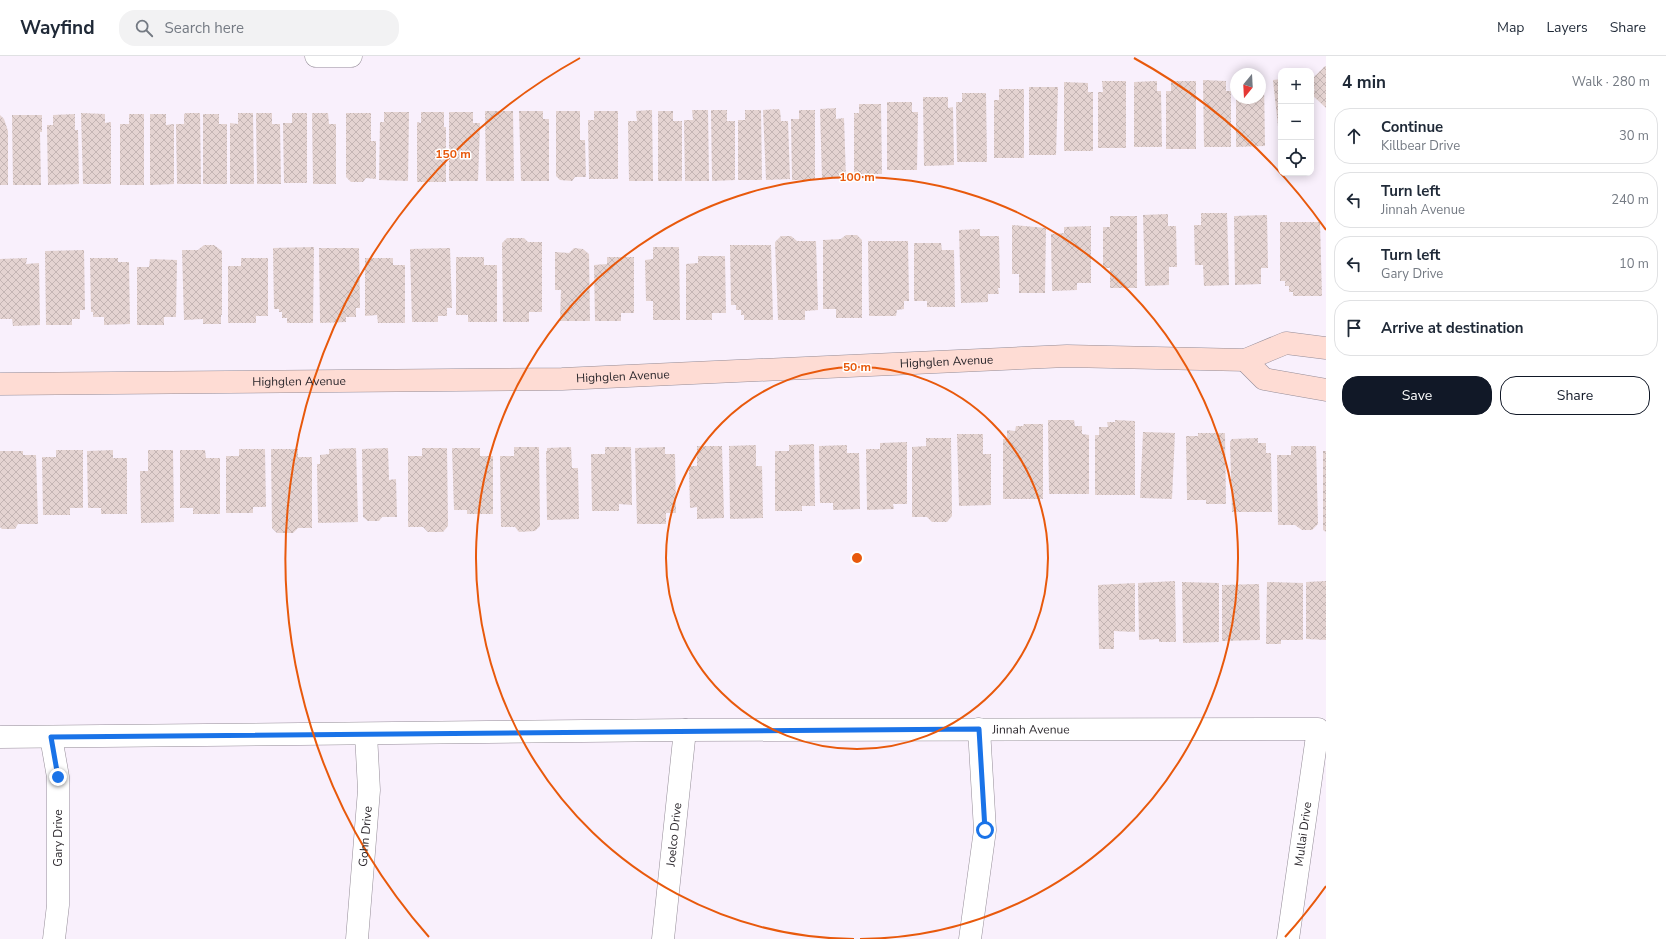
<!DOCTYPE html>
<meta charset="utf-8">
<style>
body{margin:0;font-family:"Nunito Sans",sans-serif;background:#f2f2f3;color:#1f2937}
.controls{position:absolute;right:12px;top:12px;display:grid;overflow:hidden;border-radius:8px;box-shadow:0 2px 10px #0003}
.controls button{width:36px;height:36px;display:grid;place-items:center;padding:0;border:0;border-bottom:1px solid #e0e1e3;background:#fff;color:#1f2937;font:20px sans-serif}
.compass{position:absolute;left:1230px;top:12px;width:36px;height:36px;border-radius:50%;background:#fff;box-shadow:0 2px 10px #0003;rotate:198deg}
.stop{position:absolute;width:12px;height:12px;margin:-9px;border:3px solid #1a73e8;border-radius:50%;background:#fff}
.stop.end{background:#1a73e8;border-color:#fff;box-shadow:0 1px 4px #0008}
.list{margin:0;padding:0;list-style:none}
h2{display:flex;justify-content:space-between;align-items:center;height:52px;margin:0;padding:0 16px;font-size:17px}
h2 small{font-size:13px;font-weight:400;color:#747a83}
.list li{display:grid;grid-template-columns:26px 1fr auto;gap:12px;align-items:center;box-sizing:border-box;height:56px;margin:0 8px 8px;padding:0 8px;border:1px solid #e0e1e3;border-radius:16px}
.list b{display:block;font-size:15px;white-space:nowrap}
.list p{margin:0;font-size:13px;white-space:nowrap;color:#747a83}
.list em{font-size:13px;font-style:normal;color:#747a83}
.actions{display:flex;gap:8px;padding:12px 16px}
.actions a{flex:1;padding:9px 0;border:1px solid #111827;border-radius:16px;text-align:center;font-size:14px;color:#111827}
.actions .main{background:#111827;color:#fff}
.icon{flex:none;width:22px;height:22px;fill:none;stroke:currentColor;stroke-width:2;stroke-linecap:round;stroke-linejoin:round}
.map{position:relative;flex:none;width:1326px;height:883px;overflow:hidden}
header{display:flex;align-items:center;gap:24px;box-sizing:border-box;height:56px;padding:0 20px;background:#fff;border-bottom:1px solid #e0e1e3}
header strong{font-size:19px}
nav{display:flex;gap:22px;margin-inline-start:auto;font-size:14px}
.search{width:280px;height:36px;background:#f2f2f3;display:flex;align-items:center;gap:10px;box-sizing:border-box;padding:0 14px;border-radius:16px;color:#747a83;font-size:15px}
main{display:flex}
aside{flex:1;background:#fff}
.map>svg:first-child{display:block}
.building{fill:url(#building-cross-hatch)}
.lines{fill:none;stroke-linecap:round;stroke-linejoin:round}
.street-casing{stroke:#948c97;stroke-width:23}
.secondary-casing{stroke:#948c97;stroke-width:23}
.street{stroke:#fff;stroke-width:22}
.secondary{stroke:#fedcd4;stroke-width:22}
.route{stroke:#1a73e8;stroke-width:5}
.ring{fill:none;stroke:#e8590c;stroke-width:2}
.labels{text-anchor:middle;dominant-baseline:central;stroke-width:3;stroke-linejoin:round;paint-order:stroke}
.street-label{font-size:12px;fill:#2b272c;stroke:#fff}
.centre{fill:#e8590c;stroke:#fff;stroke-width:2}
.ring-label{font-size:12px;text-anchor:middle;font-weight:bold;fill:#e8590c;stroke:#fff;stroke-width:3;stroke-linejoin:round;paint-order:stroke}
</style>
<header>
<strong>Wayfind</strong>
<div class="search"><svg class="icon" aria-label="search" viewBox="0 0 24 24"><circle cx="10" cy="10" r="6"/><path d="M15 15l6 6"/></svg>Search here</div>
<nav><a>Map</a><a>Layers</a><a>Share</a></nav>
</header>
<main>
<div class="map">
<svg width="1326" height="883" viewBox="0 0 1326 883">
<defs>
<pattern id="building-cross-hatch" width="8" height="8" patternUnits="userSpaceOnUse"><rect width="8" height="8" fill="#e4d3d1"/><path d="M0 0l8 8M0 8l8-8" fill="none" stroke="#c4b5b4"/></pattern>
</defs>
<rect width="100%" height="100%" fill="#f9f0fc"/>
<path class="building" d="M1325,10L1326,11V52L1311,38L1315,34L1311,30V24Z
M1281,23V89H1280L1273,24Z
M1203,24L1226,25V35H1231V91H1204Z
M1102,25H1126V92H1098V36H1103Z
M1155,25H1157V35H1161L1162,91H1134V26Z
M1171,25H1196V93H1166V35H1171Z
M1260,25H1264L1265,90L1236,91V42H1260Z
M1064,26L1088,27V36H1093V95H1064Z
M1029,31H1058L1056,99H1029Z
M999,33H1024V102H994V44H999Z
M962,37H986L987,106H957L956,46H962Z
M923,41H948V52L953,51L954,109L924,110Z
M887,46H912V56H918L917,114H887Z
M859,48H881L882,118H854V57H859Z
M836,52V63L844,62L846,122L822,123L820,53Z
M778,53L780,54L781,65H788L790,123L766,124L763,54Z
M651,54H652L653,125H629L628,65H637L636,55Z
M692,54H708L709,125H685L684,64H693Z
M711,54H727V65H735V124L712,125Z
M745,54H761L762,124H738V64H745Z
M799,54H815V124H792L791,63H799Z
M485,55H513L514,125H486Z
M519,55H543V63H549V125H521Z
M556,55H580V84H585L586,121H575L572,125L560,124L556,120Z
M594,55H618V123H589L588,64H594Z
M658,55H673V65H682V125H658Z
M384,56H409L408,125L379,124L380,66H384Z
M421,56H444V71H446V126H417V66L421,67Z
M449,56H473V67H480L478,125H449Z
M81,57L105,58V67L111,66V128H83Z
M186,57H200L201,128H177L176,68H184V58Z
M238,57H253L254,128H230V67L238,68Z
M256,57H272V68H280L281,128H257Z
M292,57H307V127H284L283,67H292Z
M312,57H328L329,68H336V128H313Z
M346,57H371V85H376V123L366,122L363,126H351L346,121Z
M75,58V74H78L79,128L48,129L47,69H53V59Z
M129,58H144V129H120V68H129Z
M150,58H166V69L174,68V128L150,129Z
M203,58H219V68H227V128H203Z
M0,59L4,63L8,75V129H0Z
M12,59H42V76H40L41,129H13Z
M1201,157H1227L1229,229L1204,230L1203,209H1195L1194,169H1201Z
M1168,158V170H1176L1177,211H1169V229L1145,230L1143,159Z
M1267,159L1268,212H1261V228L1235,229L1234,160Z
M1110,160H1137V232H1110V212H1103V171H1110Z
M1280,166H1320L1322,240H1293V236H1289V230H1285V225H1280Z
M1012,169L1046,172L1045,237H1019V218H1012Z
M1091,170V227H1077V234L1052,235L1051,178L1064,177V171Z
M980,173V180H999L1000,232H998L999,238H988V246L961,247L959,174Z
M846,179H857L862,184V262H836V253H823V184L841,183Z
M781,180H791L797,185H816L818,254L805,255V264H778L775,186Z
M507,182H524L528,186H542V256H529V266H503L502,187Z
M868,185H908L909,245H904V253L897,254L896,260H869Z
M914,187H941L942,194H954L955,251H927V245H914Z
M204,189H214L222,195V259H221V268H203V263L184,264L182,194H198Z
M730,189H771L773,264H744V259H741V254H736V249H731Z
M314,191L313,267H287V262H282V256H279V253H274L273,192Z
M653,191H679L680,264H653V245H646L645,204L653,203Z
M319,192H359L360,252H356V261H346V266L320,267Z
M450,192L452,252H447V260H438V266H412L410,193Z
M574,192L583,193L589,198L590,265H560L561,234H555V196L569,197Z
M84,194L85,254H80V263H72V269H46L45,195Z
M698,200H725L726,257H712V264H686V208L698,207Z
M456,201H484V209H497V266H468V259H456Z
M607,201H634V257H621V265H595L594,209L607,208Z
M27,202L26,208L39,207L40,269L13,270L12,263H0V203Z
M90,202H118V206H129L130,268L104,269V261H93V256H91Z
M241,202H268V260H256V267H228V210H241Z
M365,202H393V209H405V267H378L377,259L365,260Z
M150,203L177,204L176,261H164V269H137V211H149Z
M1048,364H1074L1075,370H1082V378L1089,379V438H1049Z
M1115,364L1135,365V439H1095V379H1099V371H1108L1107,366H1115Z
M1024,368H1043V443H1003V383H1007V374L1015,375L1016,370H1023Z
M1143,376L1175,377L1172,443L1140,442Z
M1198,377H1225L1226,448H1206V444H1187L1186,380H1198Z
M957,378H983V398H991V449L959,450Z
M926,382H951L952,460L947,466H932L927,461H912V391L926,390Z
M1258,382V387H1266V397H1271L1272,456H1232L1230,386L1232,383Z
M907,386V448H893L894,453L867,454L866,393H880V387Z
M814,388L815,450H802V455H775V395H789V389Z
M756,389V410H762L763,462L730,463L729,390Z
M847,389V397H859L860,453L833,454V447H820L819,390Z
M697,390H722L724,462L697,463V451L690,452L689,410H697Z
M1291,390H1316L1318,468L1312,474H1302L1295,469H1278L1277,399H1291Z
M514,391H539L540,470L535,475L519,476L515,471H501L500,400H514Z
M571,391L572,412H578L579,463L547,464L546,395H547V392Z
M605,391H631L632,449L619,448V455H592L591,398H605Z
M665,391V398H675L676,457H666V468H637L635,392Z
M356,392L358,466L318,467L317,408H320V399L329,398V393Z
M388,392L389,424L396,423L397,461H382L379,465H368L363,461L362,393Z
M422,392H447L448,470L443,476H428L423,471H408V400H422Z
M452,392H480V400H493V458H467V454H454Z
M239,393H265L266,451H253V457H226V400H239Z
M271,393H298V401H312V472H298L293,477H277L272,472Z
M56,394H83V452H70V459H43L42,401H56Z
M113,394V402H127V458H101V452H88L87,395Z
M148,394H173L174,466L141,467L140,415H148Z
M180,394H205L206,402H220V458H193V452H180Z
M0,395H23V399H36L38,468H18L15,473H2L0,471Z
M1323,395H1326V476L1323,474Z
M1175,525L1176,586H1159V583L1139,584L1138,527Z
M1326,525V584L1306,583V526Z
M1182,526L1219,527V586L1183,587Z
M1267,526L1303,527V584H1281V588H1266Z
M1135,527V576L1114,575V593H1099L1098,529Z
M1259,528L1260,584L1222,585V529Z"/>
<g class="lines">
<defs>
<g id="street">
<path d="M316,0H351"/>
<path id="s1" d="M0,681L685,674L1318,673L1288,883"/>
<path d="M51,681L58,721V849L54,883"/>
<path id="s2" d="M357,883L369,734L366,678"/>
<path id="s3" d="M663,883L685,674"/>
<path d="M970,883L985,774L979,673"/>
</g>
<g id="secondary">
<path d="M1245,304L1264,323L1326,334"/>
<path id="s4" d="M0,328L562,323L1067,300L1245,304L1286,287L1326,292"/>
</g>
</defs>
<use href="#street" class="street-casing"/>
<use href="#secondary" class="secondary-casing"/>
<use href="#street" class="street"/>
<use href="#secondary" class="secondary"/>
</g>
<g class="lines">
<path class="route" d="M58,721L51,681L979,673L985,774"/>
</g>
<g class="ring">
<circle cx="857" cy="502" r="191"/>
<path d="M854 883A381 381 0 1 1 860 883"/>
<path d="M1326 830A572 572 0 0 1 1285 881M429 881A572 572 0 0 1 580 2M1134 2A572 572 0 0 1 1326 174"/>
</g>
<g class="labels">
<g class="street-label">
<text stroke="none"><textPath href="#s4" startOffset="947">Highglen Avenue</textPath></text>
<text stroke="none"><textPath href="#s4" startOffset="623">Highglen Avenue</textPath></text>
<text stroke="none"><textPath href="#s4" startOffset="299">Highglen Avenue</textPath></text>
<text stroke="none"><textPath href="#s1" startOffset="1031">Jinnah Avenue</textPath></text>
<text transform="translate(1303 778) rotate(-82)">Mullai Drive</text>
<text stroke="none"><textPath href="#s3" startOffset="105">Joelco Drive</textPath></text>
<text stroke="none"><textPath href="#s2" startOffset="103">Gohn Drive</textPath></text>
<text transform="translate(58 782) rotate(-90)">Gary Drive</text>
</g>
</g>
<circle cx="857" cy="502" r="6" class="centre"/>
<g class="ring-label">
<text x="453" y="102">150 m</text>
<text x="857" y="125">100 m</text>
<text x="857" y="315">50 m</text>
</g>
</svg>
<div class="controls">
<button>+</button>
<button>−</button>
<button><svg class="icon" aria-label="locate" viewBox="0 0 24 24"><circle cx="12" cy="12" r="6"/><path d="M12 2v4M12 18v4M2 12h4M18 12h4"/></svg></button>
</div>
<svg class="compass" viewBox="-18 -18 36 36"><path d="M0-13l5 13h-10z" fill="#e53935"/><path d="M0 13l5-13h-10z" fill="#747a83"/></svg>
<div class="stop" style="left:985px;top:774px"></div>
<div class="stop end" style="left:58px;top:721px"></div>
</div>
<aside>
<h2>4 min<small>Walk · 280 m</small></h2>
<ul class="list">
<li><svg class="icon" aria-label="ahead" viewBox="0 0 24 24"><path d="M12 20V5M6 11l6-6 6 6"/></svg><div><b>Continue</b><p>Killbear Drive</p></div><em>30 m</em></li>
<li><svg class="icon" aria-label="left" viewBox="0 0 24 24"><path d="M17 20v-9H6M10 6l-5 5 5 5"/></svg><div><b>Turn left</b><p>Jinnah Avenue</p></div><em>240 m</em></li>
<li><svg class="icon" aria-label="left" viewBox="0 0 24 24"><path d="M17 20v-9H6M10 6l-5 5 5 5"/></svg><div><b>Turn left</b><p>Gary Drive</p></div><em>10 m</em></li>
<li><svg class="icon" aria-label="arrive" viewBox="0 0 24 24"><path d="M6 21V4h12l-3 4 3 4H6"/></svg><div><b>Arrive at destination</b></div></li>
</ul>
<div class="actions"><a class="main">Save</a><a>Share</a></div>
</aside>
</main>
